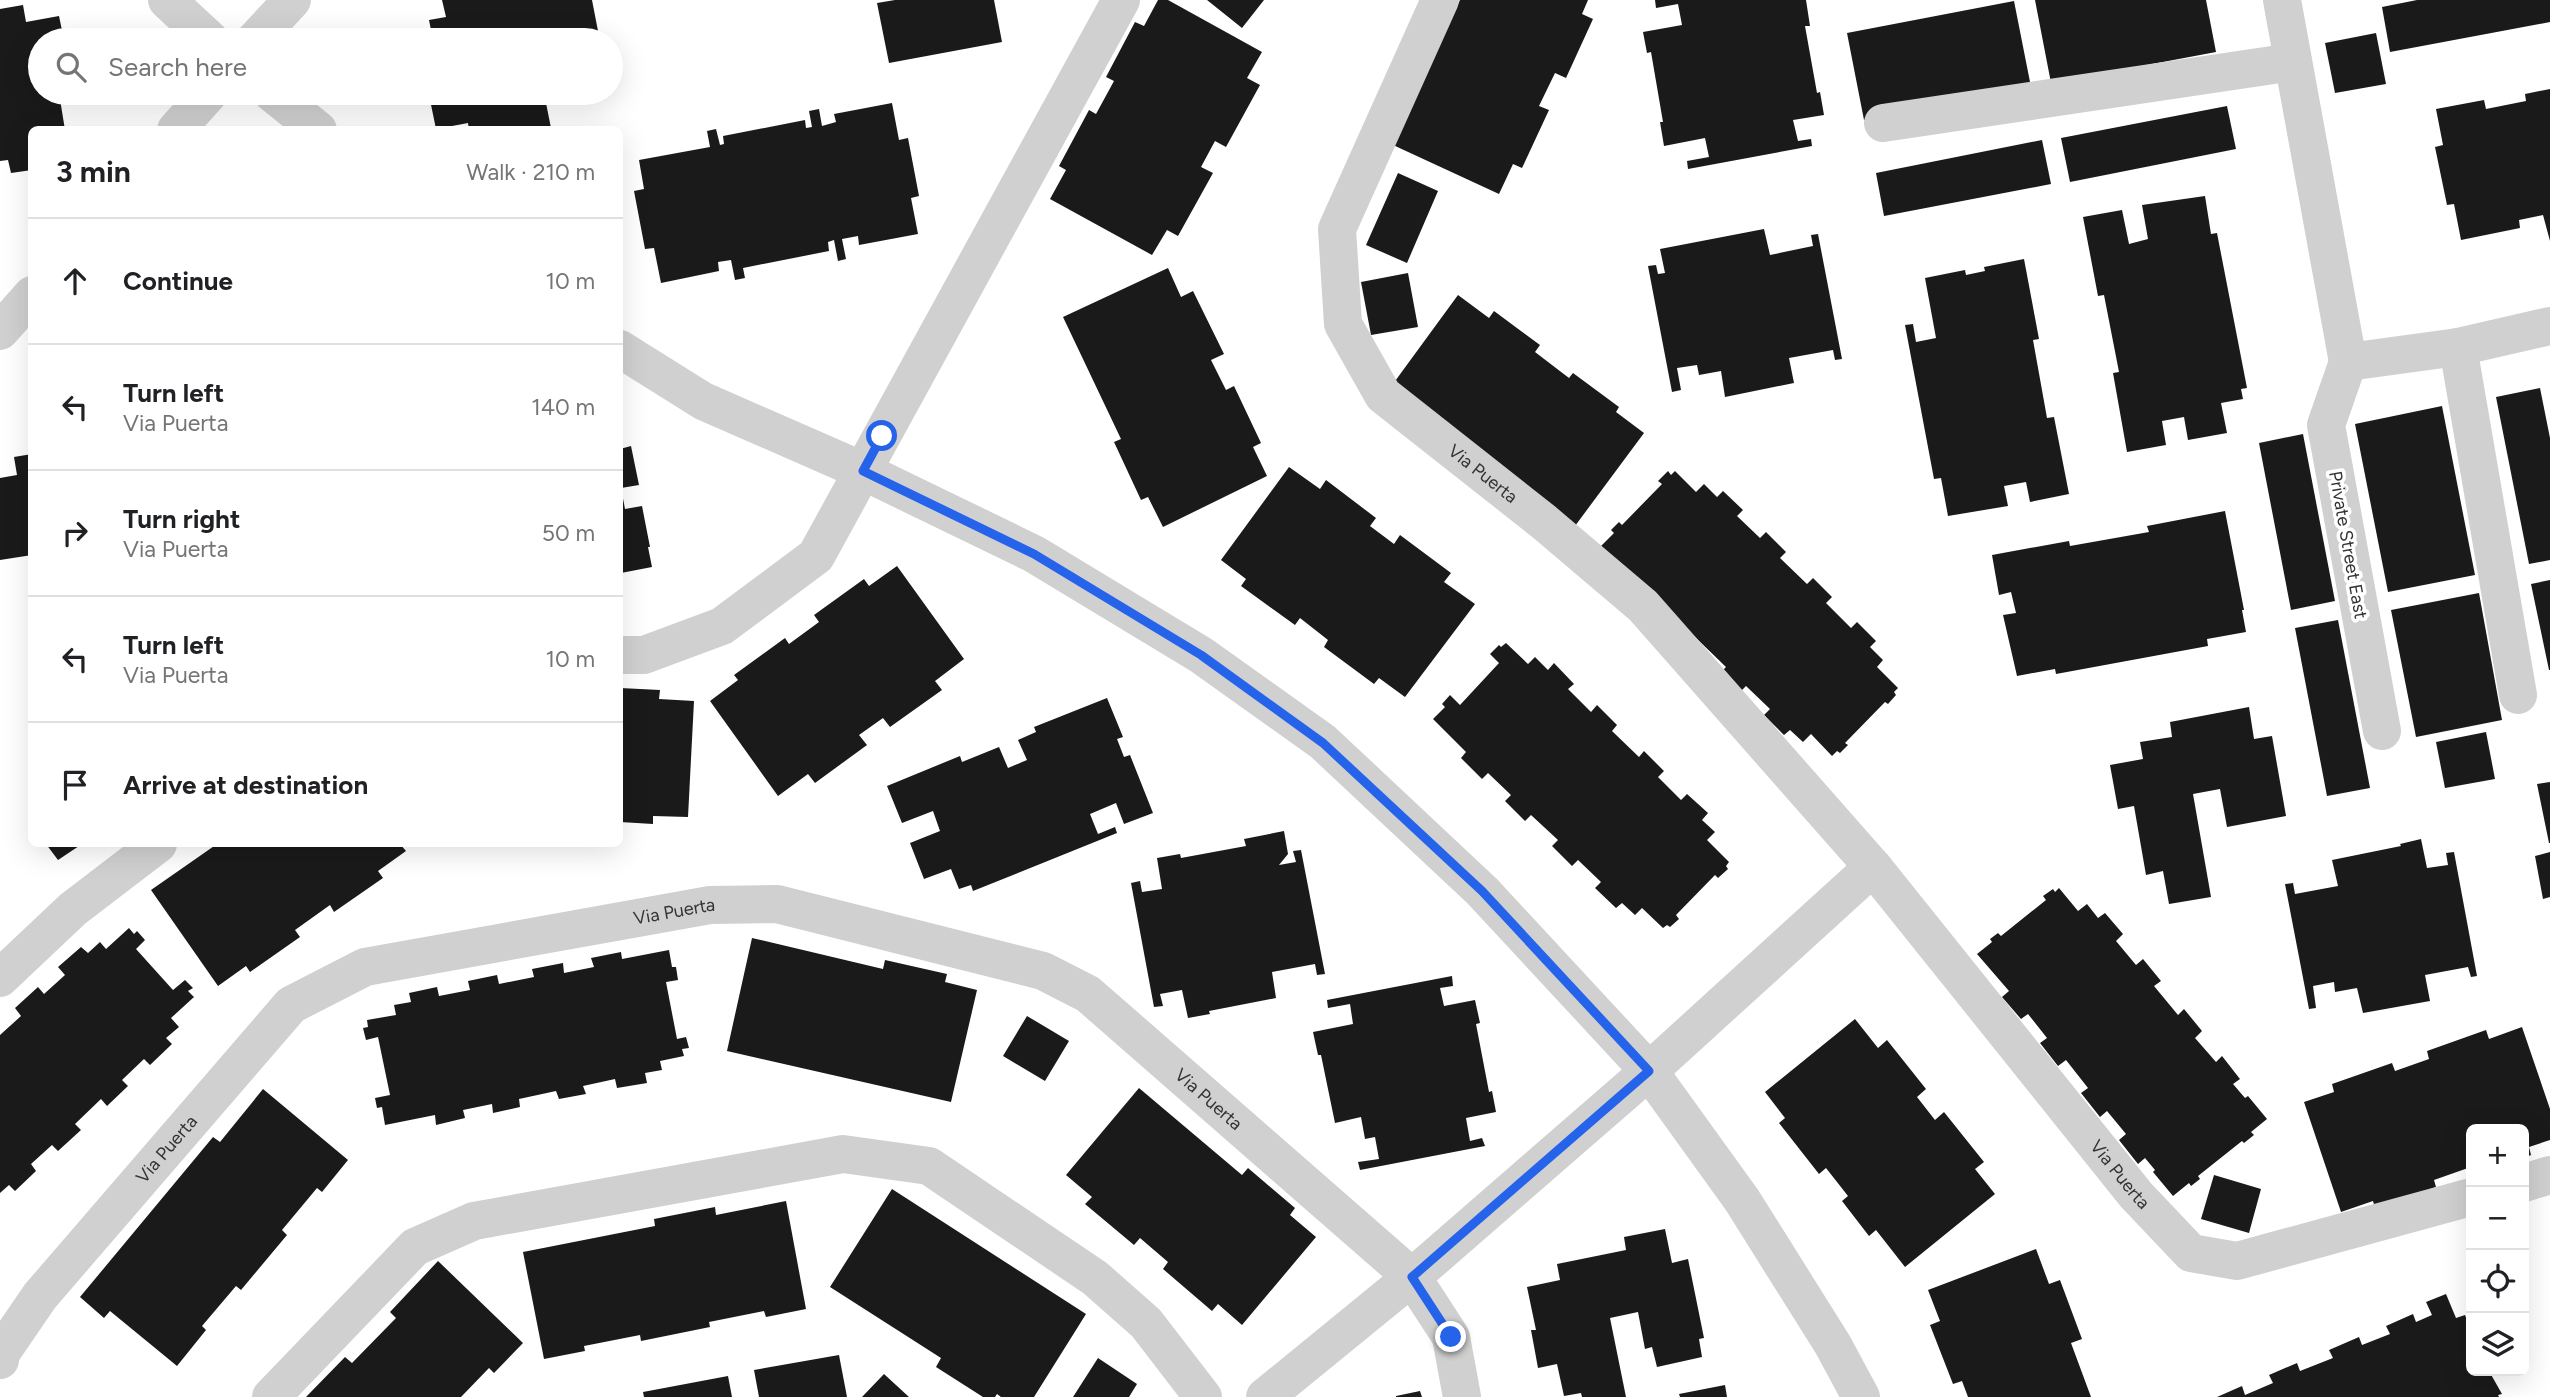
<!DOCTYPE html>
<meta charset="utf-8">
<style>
body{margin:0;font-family:Figtree,sans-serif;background:#f2f2f2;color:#202124}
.controls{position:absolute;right:21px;bottom:21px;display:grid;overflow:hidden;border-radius:10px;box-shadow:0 7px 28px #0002}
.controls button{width:63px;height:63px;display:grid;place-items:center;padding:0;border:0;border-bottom:2px solid #e0e0e0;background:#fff;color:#202124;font:35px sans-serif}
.stop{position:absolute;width:21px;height:21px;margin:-16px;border:5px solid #2563eb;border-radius:50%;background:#fff}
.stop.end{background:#2563eb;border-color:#fff;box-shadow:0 2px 7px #0008}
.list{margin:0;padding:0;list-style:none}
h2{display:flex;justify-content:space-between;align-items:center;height:91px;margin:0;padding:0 28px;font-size:30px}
h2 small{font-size:23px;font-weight:400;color:#757577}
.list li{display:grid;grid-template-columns:46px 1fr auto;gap:21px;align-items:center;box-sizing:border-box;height:126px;padding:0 28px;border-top:2px solid #e0e0e0}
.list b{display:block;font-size:26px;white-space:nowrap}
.list p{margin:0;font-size:23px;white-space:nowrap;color:#757577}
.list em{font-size:23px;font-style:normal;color:#757577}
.icon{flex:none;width:38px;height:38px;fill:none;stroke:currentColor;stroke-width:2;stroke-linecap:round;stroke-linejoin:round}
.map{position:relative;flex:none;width:2550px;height:1397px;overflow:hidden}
.search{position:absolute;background:#fff;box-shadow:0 7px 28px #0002;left:28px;top:28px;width:595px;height:77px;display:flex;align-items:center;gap:18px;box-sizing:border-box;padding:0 24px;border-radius:38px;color:#757577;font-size:26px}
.panel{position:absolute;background:#fff;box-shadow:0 7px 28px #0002;left:28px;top:126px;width:595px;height:721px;border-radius:10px}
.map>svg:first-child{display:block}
.building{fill:#1a1a1a}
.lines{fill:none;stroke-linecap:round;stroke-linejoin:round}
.minor{stroke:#d0d0d0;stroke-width:38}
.route{stroke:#2563eb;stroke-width:9}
.labels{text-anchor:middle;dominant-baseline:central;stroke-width:7;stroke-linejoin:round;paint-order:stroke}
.street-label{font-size:18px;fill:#333;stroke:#fff}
</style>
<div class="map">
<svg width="2550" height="1397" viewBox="0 0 2550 1397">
<rect width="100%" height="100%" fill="#fff"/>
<path class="building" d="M442,0H592L598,31L548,40H433L429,20L446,17Z
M895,0H994L1002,42L889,63L877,3Z
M1158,0H1168L1262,52L1247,78L1260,85L1226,147L1215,141L1201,167L1213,173L1178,236L1167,230L1152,255L1050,199L1066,170L1059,166L1089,110L1096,114L1114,81L1106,77L1135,22L1144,26Z
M1207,0H1264L1242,28Z
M1460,0H1588L1582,14L1593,19L1566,78L1555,73L1539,106L1549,110L1522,168L1513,164L1499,194L1393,145Z
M1655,0H1806L1810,26H1805L1817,93L1820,92L1824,115L1793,120L1798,141L1811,139L1812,146L1688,169L1687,161L1709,157L1705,138L1664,146L1660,122H1663L1651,52L1647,53L1643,32L1682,25L1678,4L1656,8Z
M2035,0H2206L2216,52L2051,83Z
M2417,0H2550V22L2390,52L2382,7Z
M2014,1L2031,87L1864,120L1847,33Z
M23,5L26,22L59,16L64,40H40V93H59L65,130H32V170L11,173L8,160L0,161V9Z
M2376,33L2386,84L2335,93L2325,43Z
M2550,89V241L2543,215L2519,220L2520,228L2461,240L2454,204L2447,205L2435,147L2443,145L2436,109L2484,100L2486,109L2526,101L2525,94Z
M425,93H544L551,128L469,130L468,123L436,129L429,95L426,96Z
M892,103L899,140L908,138L919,196L911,198L918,234L859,245L858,236L842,239L846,259L838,261L834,240L828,242L829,251L743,268L745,278L735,280L731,260L718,262L719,271L661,283L654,248L645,249L634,191L644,189L639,160L710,147L707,131L716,129L720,145L724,144L723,136L805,120L806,128L812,127L809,111L819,109L822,126L836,122L834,114Z
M2227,106L2236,149L2070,182L2061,138Z
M2042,140L2051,184L1884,216L1876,173Z
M1398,173L1438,191L1407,263L1366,245Z
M2205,196L2211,234L2217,233L2247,388L2241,389L2243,399L2221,403L2227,433L2188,440L2184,417L2162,421L2166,445L2127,452L2113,373L2119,372L2104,295L2098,296L2083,217L2122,210L2129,244L2148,239L2142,205Z
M1764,229L1770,255L1813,246L1811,235L1818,234L1842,359L1835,360L1833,350L1789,358L1794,383L1725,397L1721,371L1699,375L1697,365L1677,368L1681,390L1672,392L1648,266L1656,265L1658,274L1665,273L1660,249Z
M2024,259L2039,339L2033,340L2047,418L2054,417L2069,494L2030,502L2026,482L2004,486L2008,506L1948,516L1941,478L1934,479L1905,325L1913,324L1916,342L1936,338L1925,278L1965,270L1966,275L1985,271L1984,267Z
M1168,268L1181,297L1193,291L1224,354L1211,360L1226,390L1234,386L1261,443L1253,447L1267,476L1163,527L1148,497L1141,500L1114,442L1121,439L1063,317Z
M1408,273L1418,327L1371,335L1361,282Z
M1458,295L1489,318L1494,311L1540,345L1535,352L1569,378L1573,373L1619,407L1616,412L1644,433L1575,526L1390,388Z
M2540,388L2550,438V560L2529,564L2496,397Z
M2442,406L2475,575L2388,592L2355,424Z
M2303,434L2335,601L2291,610L2259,443Z
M631,446L639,485L621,488L625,509L642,506L650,547H648L652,567L621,573L620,562V449Z
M32,454V555L0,560V478L17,475L14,457Z
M1289,467L1320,489L1326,480L1376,518L1370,526L1394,544L1400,535L1451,573L1444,582L1475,604L1405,697L1379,678L1374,684L1324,647L1328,640L1300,618L1295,625L1241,586L1246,579L1221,560Z
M1668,471L1671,475L1675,471L1696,492L1704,484L1717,497L1723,491L1743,510L1737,516L1760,538L1766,532L1786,552L1780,558L1807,584L1813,578L1832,597L1826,603L1851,628L1857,622L1876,641L1870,647L1883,660L1877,667L1898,688L1894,692L1896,695L1888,704L1885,702L1845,743L1848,745L1840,753L1837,751L1832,756L1811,734L1803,742L1790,730L1784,735L1764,715L1770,709L1746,686L1740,692L1720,673L1726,667L1601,546L1614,533L1611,530L1619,522L1622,525L1662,484L1658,481Z
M2225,511L2244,610H2242L2246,632L2207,639L2208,646L2056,674L2055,669L2017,676L2003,615L2016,613L2011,592L1999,595L1992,555L2069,541L2070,546L2149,532L2147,526Z
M897,566L964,659L935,681L942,690L890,727L883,718L859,735L867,745L815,783L808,774L778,796L710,701L738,680L734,675L785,638L789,644L819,622L814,615L864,579L869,586Z
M2550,580V670H2549L2531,584Z
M2479,593L2502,720L2416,737L2391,610Z
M2338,620L2370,788L2327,796L2295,628Z
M1506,643L1528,664L1535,657L1548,670L1554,663L1574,684L1568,689L1591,712L1597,705L1617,725L1612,731L1639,757L1644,751L1664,771L1658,777L1681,800L1687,794L1708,813L1702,820L1715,832L1707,840L1729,862L1726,866L1728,869L1718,878L1715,875L1676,915L1679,919L1670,927L1667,925L1663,928L1642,908L1635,915L1622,903L1616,908L1595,888L1601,882L1578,860L1572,866L1552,846L1558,840L1531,815L1525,821L1505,801L1511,795L1488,773L1482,779L1461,758L1466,752L1433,719L1445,707L1442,704L1450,695L1460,705L1499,663L1490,654L1499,645L1501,647Z
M620,688L660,690L659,699L694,701L688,817L653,816V824L620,822Z
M1107,698L1123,737L1117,739L1124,757L1130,755L1153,813L1124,824L1116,803L1090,814L1098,834L1115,827L1117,833L973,891L971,885L959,889L951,869L924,879L910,843L940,831L933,811L902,823L887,786L960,756L962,762L999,747L1008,768L1027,760L1018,740L1036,732L1034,727Z
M2249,707L2254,739L2272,736L2286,816L2227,827L2220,789L2193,794L2211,897L2169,904L2163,871L2146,875L2134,806L2118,809L2110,765L2143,759L2140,742L2172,737L2170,722Z
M2486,732L2495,779L2445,788L2436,742Z
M2550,782V843H2549L2537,784Z
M1284,831L1288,854L1279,865L1296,862L1293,851L1301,850L1325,974L1317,975L1315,964L1272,972L1276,998L1209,1011L1210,1014L1188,1018L1182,990L1160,994L1163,1006L1154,1007L1131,883L1140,881L1142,892L1162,889L1157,858L1180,854L1181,858L1246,846L1244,839Z
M2421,839L2427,868L2448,865L2446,853L2454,852L2477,976L2471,977L2468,967L2425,975L2430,1001L2363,1013L2357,988L2335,992L2334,982L2313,986L2316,1008L2309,1009L2285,884L2293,883L2295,894L2338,886L2332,860L2401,846L2400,844Z
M46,844H82L58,860Z
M217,844H400L406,851L378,871L383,878L334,912L330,905L295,930L300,937L250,972L246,966L218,986L151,890Z
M2550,852V897L2543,899L2535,856Z
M2059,888L2078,911L2087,904L2098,918L2105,913L2123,934L2116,941L2136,965L2143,959L2161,981L2154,986L2178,1015L2184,1009L2202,1031L2195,1038L2216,1062L2222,1056L2240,1079L2233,1084L2245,1098L2248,1096L2267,1119L2251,1132L2254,1135L2244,1143L2242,1141L2198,1176L2200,1179L2191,1186L2189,1183L2173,1196L2153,1172L2155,1170L2145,1158L2138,1164L2119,1140L2126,1134L2107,1111L2100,1117L2081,1093L2088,1088L2066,1060L2058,1066L2040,1043L2047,1038L2028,1014L2021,1019L2002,997L2009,991L1977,954L1992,942L1990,939L1998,933L2001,936L2046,900L2043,896L2053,889L2055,892Z
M129,928L134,934L137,931L145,940L136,949L173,990L185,980L193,988L188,991L194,997L171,1018L179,1027L166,1038L172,1044L150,1065L144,1059L122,1080L128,1086L107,1106L101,1099L75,1124L81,1130L58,1151L52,1145L31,1164L36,1171L15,1191L9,1185L0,1193V1035L21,1016L15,1008L38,987L44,994L65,975L58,967L81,947L88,953L100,942L106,949Z
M752,938L883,969L885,960L947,974L945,982L977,990L951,1102L727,1051Z
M669,950L672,967H676L678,980L666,982L677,1039L686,1037L689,1048L682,1049L684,1056L660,1061L662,1070L645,1073L647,1083L617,1088L615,1079L583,1086L586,1094L559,1099L556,1091L519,1099L520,1107L493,1113L492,1104L463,1110L465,1118L436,1125L435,1115L385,1125L382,1107L377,1108L375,1098L390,1095L378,1037L366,1040L363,1028L368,1027L367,1020L396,1015L394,1005L411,1002L409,993L437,987L439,996L470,990L468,981L497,975L499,984L534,977L532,969L563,963L564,973L594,967L591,958L621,952L622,959Z
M1452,976L1453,986L1440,988L1444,1006L1475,1000L1480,1023L1476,1024L1489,1092L1492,1091L1496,1112L1466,1118L1470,1141L1482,1138L1485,1146L1360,1170L1358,1162L1379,1159L1375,1137L1365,1139L1361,1117L1335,1123L1321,1055H1318L1313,1032L1353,1024L1350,1004L1328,1008L1327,1000Z
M1027,1016L1069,1041L1045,1081L1003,1056Z
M1855,1019L1878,1048L1887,1040L1926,1089L1917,1097L1935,1120L1944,1112L1984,1162L1975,1169L1995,1194L1905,1267L1876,1230L1869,1236L1842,1201L1848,1196L1826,1168L1819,1174L1779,1123L1785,1118L1765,1092Z
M2522,1027L2550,1109V1140L2529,1147L2531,1155L2524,1158V1129H2471V1177L2468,1168L2434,1180L2436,1187L2375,1208L2373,1201L2341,1212L2304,1102L2334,1092L2332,1084L2392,1063L2395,1071L2429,1059L2427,1051L2486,1030L2489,1039Z
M1139,1088L1242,1175L1248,1168L1295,1208L1290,1215L1316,1237L1242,1325L1218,1304L1212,1311L1163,1269L1168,1262L1140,1238L1134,1245L1085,1204L1092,1197L1066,1175Z
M263,1089L348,1160L322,1192L317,1188L282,1230L287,1235L241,1290L236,1286L202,1326L206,1330L177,1366L110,1311L104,1318L80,1297L213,1137L220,1142Z
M2214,1175L2261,1189L2249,1233L2201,1219Z
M892,1189L1086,1314L1034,1397H1001L997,1394L995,1397H983L936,1367L941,1358L830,1287Z
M786,1201L806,1309L766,1317L764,1311L709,1322L710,1327L641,1341L640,1335L584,1346L585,1351L544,1359L523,1252L655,1226L654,1219L715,1207L716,1215Z
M1665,1229L1672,1263L1688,1259L1704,1338L1699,1339L1702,1357L1657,1367L1652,1347L1645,1349L1638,1312L1610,1318L1626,1397H1582L1581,1393L1564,1396L1557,1364L1538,1368L1531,1330H1536L1527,1287L1560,1280L1557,1264L1626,1250L1624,1237Z
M2036,1249L2049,1284L2060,1280L2082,1339L2071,1343L2091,1397H1968L1962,1381L1953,1384L1930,1325L1940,1321L1928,1290Z
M438,1261L523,1343L494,1373L489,1368L461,1397H306L345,1357L352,1363L396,1318L390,1312Z
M2446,1294L2456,1318L2465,1315L2467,1320L2470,1319L2471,1321V1371H2489L2502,1394L2498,1395L2499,1397H2217L2242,1386L2245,1395L2273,1383L2269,1375L2297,1363L2300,1371L2333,1358L2329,1350L2359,1337L2362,1345L2390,1334L2386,1326L2413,1314L2416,1322L2432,1315L2426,1302Z
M839,1355L847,1397H759L754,1370Z
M1098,1358L1137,1384L1129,1397H1073Z
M884,1374L909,1397H862Z
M728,1376L732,1397H644L643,1392Z
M1725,1385L1727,1397H1680L1679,1394Z
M1420,1391L1422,1397H1396V1396Z"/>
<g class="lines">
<g class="minor">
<path d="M167,0L210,40"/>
<path id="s1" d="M1440,0L1337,229L1343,324L1383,395L1544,522L1643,606L1873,867L2136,1195L2191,1253L2237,1261L2471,1197"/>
<path d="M2282,0L2348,362"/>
<path d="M255,40L292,0"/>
<path d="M272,93L318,130"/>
<path d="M1883,123L2293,62"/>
<path d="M176,130L209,93"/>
<path d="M0,331L32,295"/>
<path d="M2458,347L2518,695"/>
<path d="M620,349L703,401L863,471L1034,554L1201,655L1323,742L1482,891L1649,1071L1742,1200L1833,1345L1861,1397"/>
<path d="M620,655H644L722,626L816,556L1121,0"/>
<path d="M2382,731L2326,425L2348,362L2458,347L2550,326"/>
<path d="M0,978L73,909L158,844"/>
<path d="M2524,1183L2550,1175"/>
<path id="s2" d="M0,1360L1,1353L40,1296L291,1005L365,967L710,905L777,904L1043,971L1088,994L1412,1277L1451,1337L1462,1397"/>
<path d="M271,1397L415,1247L474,1221L843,1154L929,1166L1095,1278L1146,1323L1203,1397"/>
<path d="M1265,1397L1412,1277L1649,1071L1873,867"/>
</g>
</g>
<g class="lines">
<path class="route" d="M882,436L863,471L1034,554L1201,655L1323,743L1482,891L1649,1071L1412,1277L1451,1337"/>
</g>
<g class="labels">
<g class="street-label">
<text stroke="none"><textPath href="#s1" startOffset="555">Via Puerta</textPath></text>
<text transform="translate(2348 545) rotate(80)">Private Street East</text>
<text stroke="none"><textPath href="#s2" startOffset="858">Via Puerta</textPath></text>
<text stroke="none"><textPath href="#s2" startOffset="1446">Via Puerta</textPath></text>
<text stroke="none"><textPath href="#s2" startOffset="270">Via Puerta</textPath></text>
<text stroke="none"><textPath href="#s1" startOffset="1505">Via Puerta</textPath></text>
</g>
</g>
</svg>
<div class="controls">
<button>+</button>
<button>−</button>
<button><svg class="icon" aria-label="locate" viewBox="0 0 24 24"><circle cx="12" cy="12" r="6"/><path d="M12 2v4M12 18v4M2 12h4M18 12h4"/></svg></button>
<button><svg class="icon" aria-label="layers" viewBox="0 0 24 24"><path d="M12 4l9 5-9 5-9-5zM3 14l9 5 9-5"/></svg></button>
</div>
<div class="stop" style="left:882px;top:436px"></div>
<div class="stop end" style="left:1451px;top:1337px"></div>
<div class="search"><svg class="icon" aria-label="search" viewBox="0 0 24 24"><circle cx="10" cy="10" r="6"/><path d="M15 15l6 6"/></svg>Search here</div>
<section class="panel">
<h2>3 min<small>Walk · 210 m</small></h2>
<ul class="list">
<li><svg class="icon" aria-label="ahead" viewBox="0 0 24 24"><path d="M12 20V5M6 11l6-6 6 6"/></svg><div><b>Continue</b></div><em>10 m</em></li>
<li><svg class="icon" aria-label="left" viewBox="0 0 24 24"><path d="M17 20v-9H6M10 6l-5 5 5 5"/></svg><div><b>Turn left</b><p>Via Puerta</p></div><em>140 m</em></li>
<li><svg class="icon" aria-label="right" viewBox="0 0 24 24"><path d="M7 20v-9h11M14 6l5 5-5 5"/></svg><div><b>Turn right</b><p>Via Puerta</p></div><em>50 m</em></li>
<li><svg class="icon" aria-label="left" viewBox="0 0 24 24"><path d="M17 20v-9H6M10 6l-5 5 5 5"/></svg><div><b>Turn left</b><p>Via Puerta</p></div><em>10 m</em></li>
<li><svg class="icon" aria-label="arrive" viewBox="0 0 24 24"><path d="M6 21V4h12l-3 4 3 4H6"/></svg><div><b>Arrive at destination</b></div></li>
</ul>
</section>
</div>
